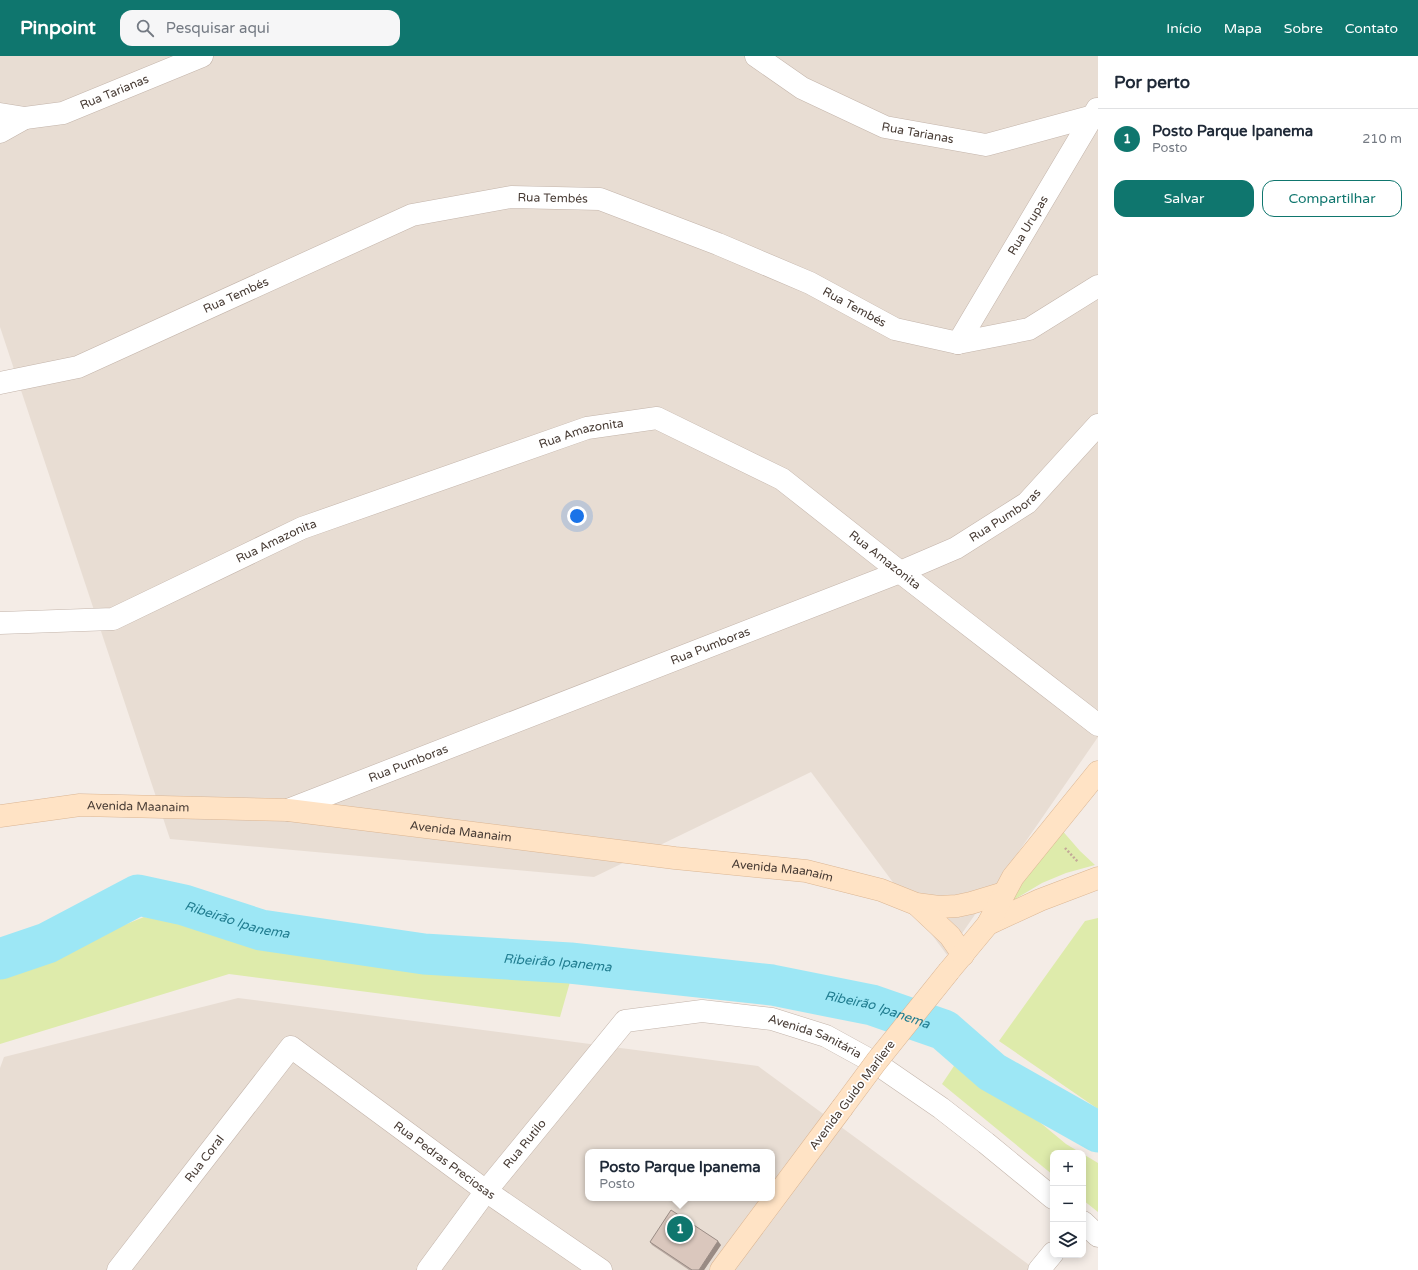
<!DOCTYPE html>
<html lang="pt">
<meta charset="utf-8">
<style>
body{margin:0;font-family:"Varela Round",sans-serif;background:#f6f6f7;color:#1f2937}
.controls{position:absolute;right:12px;bottom:12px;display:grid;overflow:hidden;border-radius:8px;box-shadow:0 2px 10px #0003}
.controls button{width:36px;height:36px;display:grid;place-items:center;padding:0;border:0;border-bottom:1px solid #e0e1e3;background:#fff;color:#1f2937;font:20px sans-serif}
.you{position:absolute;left:577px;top:460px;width:14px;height:14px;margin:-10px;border:3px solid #fff;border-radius:50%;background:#1a73e8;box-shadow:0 0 0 6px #1a73e833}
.badge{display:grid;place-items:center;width:26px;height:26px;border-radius:50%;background:#0f766e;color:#fff;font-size:13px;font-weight:700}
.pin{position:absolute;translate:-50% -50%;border:2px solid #fff;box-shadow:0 1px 4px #0006}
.popup{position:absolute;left:585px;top:1093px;width:190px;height:52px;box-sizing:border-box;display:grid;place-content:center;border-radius:8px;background:#fff;filter:drop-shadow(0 1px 3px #0005);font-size:13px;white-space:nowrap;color:#747a83}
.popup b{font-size:15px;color:#1f2937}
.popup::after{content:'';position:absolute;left:50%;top:100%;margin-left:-8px;border:8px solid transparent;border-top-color:#fff}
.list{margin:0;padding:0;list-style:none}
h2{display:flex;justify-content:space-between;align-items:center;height:52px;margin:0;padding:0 16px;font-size:17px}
h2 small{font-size:13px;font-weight:400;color:#747a83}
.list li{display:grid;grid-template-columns:26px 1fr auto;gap:12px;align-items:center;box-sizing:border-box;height:60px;padding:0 16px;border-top:1px solid #e0e1e3}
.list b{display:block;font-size:15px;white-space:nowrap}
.list p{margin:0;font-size:13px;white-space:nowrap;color:#747a83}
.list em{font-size:13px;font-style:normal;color:#747a83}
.actions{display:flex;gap:8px;padding:12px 16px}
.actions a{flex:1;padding:9px 0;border:1px solid #0f766e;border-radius:12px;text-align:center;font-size:14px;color:#0f766e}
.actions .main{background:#0f766e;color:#fff}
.icon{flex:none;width:22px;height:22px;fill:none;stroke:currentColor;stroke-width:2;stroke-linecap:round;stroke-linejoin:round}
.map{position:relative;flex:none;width:1098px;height:1214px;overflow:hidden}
header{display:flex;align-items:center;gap:24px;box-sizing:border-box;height:56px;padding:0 20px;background:#0f766e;color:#fff}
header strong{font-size:19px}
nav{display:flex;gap:22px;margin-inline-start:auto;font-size:14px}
.search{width:280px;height:36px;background:#f6f6f7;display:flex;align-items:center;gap:10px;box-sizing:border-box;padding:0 14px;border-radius:12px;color:#747a83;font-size:15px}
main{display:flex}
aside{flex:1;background:#fff}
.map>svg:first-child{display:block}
.residential{fill:#e8ddd3;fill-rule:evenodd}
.green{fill:#deebab}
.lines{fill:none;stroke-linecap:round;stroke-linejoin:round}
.river{stroke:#9de7f5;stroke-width:41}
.minor-casing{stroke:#c3b4aa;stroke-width:23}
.tertiary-casing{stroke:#c3b4aa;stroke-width:23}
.secondary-casing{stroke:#dbb694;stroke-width:23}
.path{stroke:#c3a998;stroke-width:2.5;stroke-dasharray:2 2;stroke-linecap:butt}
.minor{stroke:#fff;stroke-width:22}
.tertiary{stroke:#fff;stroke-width:22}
.secondary{stroke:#ffe3c5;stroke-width:22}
.secondary-bridge-casing{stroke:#dbb694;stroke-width:23;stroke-linecap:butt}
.secondary-bridge{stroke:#ffe3c5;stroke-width:22}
.wall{fill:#bbaba3}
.shaded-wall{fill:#998b84}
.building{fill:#dac7bd;stroke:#998b84}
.labels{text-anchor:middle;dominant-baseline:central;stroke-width:3.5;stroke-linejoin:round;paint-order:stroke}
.street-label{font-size:12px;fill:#473b34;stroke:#fff}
.water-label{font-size:13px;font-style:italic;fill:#217d90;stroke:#fff}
</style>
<header>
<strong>Pinpoint</strong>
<div class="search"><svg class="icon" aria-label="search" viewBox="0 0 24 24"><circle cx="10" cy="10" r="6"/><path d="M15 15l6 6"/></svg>Pesquisar aqui</div>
<nav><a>Início</a><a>Mapa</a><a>Sobre</a><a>Contato</a></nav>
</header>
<main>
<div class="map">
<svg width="1098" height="1214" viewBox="0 0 1098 1214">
<rect width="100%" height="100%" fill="#f4ece6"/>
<path class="residential" d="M0,0H1098V681L947,899L811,716L594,821L170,783L0,271Z
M238,942L758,1010L1036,1214H0V1012L4,1001ZM588,1096H772V1142H588Z"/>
<path class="green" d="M1060,772L1080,795L1095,809L1066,817L1042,827L1002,851Z
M144,861L570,926L560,961L229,918L0,988V919Z
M1098,862V1053L999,985L1085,865Z
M958,1004L1019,1049L1066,1088L1081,1097H1053V1119L942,1028Z
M1083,1098L1098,1107V1156L1083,1144Z"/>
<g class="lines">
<path class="river" id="s1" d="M0,903L47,887L138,839L184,849L261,874L424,898L570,907L772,929L872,949L944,974L992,1016L1098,1076"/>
<defs>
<g id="minor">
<path id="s2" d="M756,0L802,32L885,71L986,89L1093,60"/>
<path id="s3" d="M0,58L25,62L63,57L202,0"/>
<path d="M0,76L25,62"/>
<path id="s4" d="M958,287L1097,53"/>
<path id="s5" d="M0,327L78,311L412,159L511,141L600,143L718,188L810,227L895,273L958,287L1029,273L1098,230"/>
<path id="s6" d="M0,567L113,563L302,472L587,372L657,362L782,423L900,516L956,492L1027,447L1098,369"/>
<path id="s7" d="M118,1214L291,991L486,1135L601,1214"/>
<path d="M428,1214L486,1135"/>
<path d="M1039,1214L1053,1197"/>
</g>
<g id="tertiary">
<path id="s8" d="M288,754L900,516L1098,669"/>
<path id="s9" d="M486,1135L625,965L702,955L772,963L826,980L877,1008L941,1052L986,1087L1053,1142"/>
<path d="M1083,1166L1098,1180"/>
</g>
<g id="secondary">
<path id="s10" d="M0,760L80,749L288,754L675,802L806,815L881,834L916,848L939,851L957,850L971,847L1004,837"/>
<path d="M916,848L950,880L963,899"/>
<path d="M988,868L1040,844L1098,822"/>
<path d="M949,915L988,868L1013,821L1098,716"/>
<path d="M721,1214L842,1052"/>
</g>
</defs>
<use href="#minor" class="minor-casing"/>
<use href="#tertiary" class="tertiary-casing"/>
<use href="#secondary" class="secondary-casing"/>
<path class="path" d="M1065,792L1078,806"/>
<use href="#minor" class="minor"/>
<use href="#tertiary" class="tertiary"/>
<use href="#secondary" class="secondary"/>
<defs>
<path id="secondary-bridge" d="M842,1052L876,1006L949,915"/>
</defs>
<use href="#secondary-bridge" class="secondary-bridge-casing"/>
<use href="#secondary-bridge" class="secondary-bridge"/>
</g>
<path class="wall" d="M650,1186L721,1189L704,1214H689L652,1189Z"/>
<path class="shaded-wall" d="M718,1185L721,1189L704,1214H699Z"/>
<path class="building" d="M671,1154L718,1185L699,1214H692L650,1186Z"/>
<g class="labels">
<g class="street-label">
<text stroke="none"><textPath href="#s3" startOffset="119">Rua Tarianas</textPath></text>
<text stroke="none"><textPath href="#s2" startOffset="181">Rua Tarianas</textPath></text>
<text stroke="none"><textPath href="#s5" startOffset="589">Rua Tembés</textPath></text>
<text stroke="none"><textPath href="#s4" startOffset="137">Rua Urupas</textPath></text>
<text stroke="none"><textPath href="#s5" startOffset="253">Rua Tembés</textPath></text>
<text stroke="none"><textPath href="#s5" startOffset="913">Rua Tembés</textPath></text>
<text stroke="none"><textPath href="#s6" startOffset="618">Rua Amazonita</textPath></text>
<text stroke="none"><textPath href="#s6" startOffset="1105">Rua Pumboras</textPath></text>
<text stroke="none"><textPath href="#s6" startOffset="294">Rua Amazonita</textPath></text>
<text transform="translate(885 504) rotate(38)">Rua Amazonita</text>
<text stroke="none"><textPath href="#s8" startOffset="453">Rua Pumboras</textPath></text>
<text stroke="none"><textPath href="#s8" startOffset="129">Rua Pumboras</textPath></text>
<text stroke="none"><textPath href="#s10" startOffset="139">Avenida Maanaim</textPath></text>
<text stroke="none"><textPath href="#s10" startOffset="463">Avenida Maanaim</textPath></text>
<text stroke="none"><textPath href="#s10" startOffset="787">Avenida Maanaim</textPath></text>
<text stroke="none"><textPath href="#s9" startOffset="414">Avenida Sanitária</textPath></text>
<text transform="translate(852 1039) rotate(-53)">Avenida Guido Marliere</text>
<text stroke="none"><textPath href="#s9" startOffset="61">Rua Rutilo</textPath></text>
<text stroke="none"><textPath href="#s7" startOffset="141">Rua Coral</textPath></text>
<text stroke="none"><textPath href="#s7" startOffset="473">Rua Pedras Preciosas</textPath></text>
</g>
<g class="water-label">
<text stroke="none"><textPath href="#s1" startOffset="255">Ribeirão Ipanema</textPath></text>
<text stroke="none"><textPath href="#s1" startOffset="579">Ribeirão Ipanema</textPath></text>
<text stroke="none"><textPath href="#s1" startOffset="903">Ribeirão Ipanema</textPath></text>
</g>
</g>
</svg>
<div class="controls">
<button>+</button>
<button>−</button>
<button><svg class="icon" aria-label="layers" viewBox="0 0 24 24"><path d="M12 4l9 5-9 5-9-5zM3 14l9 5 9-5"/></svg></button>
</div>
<div class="you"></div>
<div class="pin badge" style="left:680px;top:1173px">1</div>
<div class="popup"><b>Posto Parque Ipanema</b>Posto</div>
</div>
<aside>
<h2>Por perto<small></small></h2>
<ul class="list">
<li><span class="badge">1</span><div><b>Posto Parque Ipanema</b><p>Posto</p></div><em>210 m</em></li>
</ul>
<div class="actions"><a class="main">Salvar</a><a>Compartilhar</a></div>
</aside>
</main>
